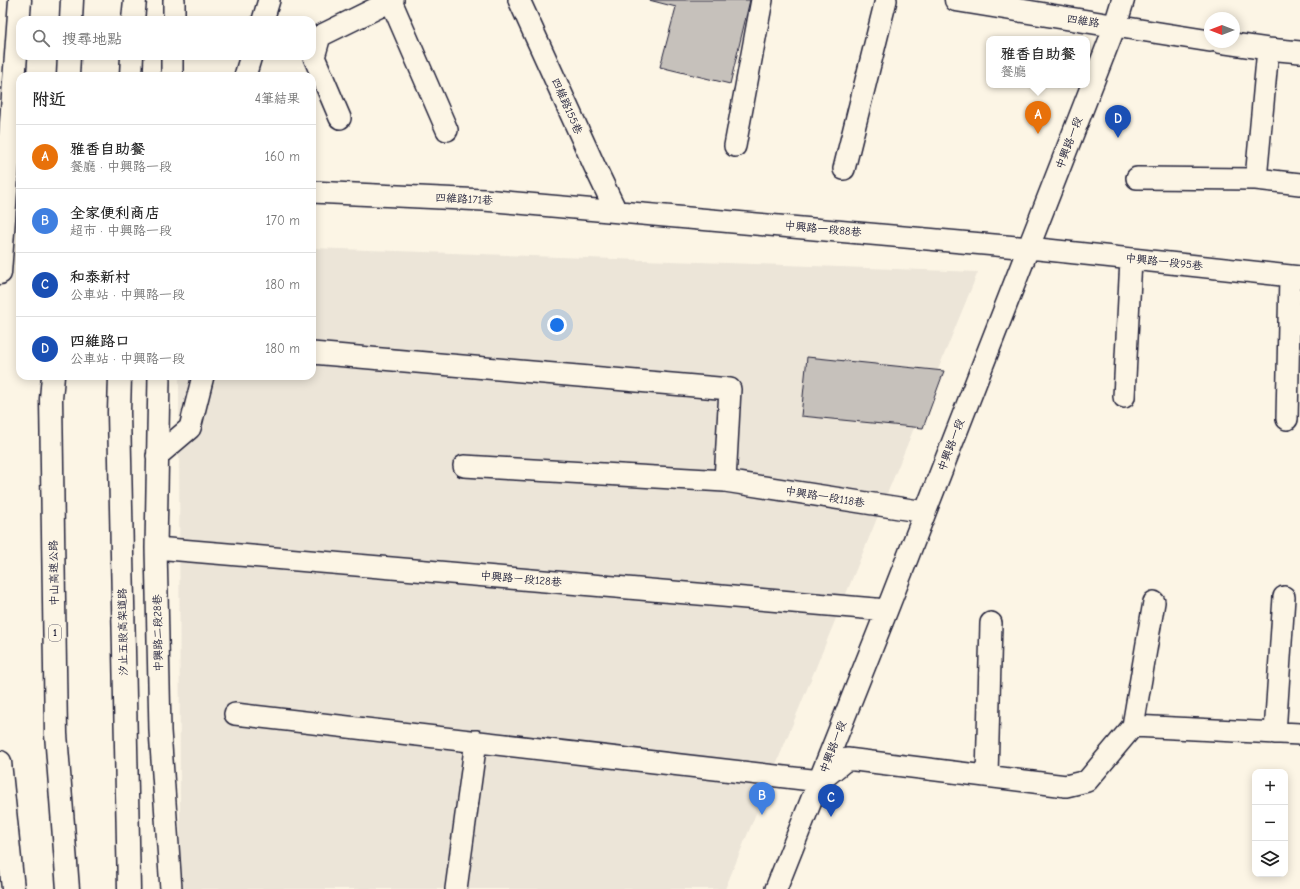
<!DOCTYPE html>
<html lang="zh-TW">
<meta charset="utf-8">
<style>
body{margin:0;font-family:"Comic Neue","LXGW WenKai TC",sans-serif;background:#f6f6f6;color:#222}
.controls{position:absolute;right:12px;bottom:12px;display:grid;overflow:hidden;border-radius:8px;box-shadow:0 2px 10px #0003}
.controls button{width:36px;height:36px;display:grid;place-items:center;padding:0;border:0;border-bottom:1px solid #e0e0e0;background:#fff;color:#222;font:20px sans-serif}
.compass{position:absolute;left:1204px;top:12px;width:36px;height:36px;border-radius:50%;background:#fff;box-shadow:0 2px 10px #0003;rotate:270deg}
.you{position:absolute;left:557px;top:325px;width:14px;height:14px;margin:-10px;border:3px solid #fff;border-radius:50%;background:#1a73e8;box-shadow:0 0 0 6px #1a73e833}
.badge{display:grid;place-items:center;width:26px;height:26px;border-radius:50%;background:#b45309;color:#fff;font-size:13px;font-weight:700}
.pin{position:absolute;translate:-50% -33px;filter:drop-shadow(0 1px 2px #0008)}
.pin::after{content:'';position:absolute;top:21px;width:14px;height:12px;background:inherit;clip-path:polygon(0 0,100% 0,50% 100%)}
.popup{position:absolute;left:986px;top:36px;width:104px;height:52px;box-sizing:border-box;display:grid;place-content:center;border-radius:8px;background:#fff;filter:drop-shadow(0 1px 3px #0005);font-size:13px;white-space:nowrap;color:#767676}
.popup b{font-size:15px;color:#222}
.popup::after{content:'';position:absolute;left:50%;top:100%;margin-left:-8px;border:8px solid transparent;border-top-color:#fff}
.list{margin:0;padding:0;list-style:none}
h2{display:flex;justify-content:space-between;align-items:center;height:52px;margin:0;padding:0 16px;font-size:17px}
h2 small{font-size:13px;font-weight:400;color:#767676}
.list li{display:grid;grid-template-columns:26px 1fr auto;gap:12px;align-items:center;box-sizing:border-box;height:64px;padding:0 16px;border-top:1px solid #e0e0e0}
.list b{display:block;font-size:15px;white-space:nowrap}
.list p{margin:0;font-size:13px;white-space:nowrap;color:#767676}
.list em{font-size:13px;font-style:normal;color:#767676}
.icon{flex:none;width:22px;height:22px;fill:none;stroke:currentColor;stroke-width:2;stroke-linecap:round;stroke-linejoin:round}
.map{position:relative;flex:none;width:1300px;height:889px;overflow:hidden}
.search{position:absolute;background:#fff;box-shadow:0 2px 10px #0003;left:16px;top:16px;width:300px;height:44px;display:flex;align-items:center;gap:10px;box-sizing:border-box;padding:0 14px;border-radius:12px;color:#767676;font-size:15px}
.panel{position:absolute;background:#fff;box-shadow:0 2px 10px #0003;left:16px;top:72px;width:300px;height:308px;border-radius:12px}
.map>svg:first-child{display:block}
.built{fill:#ece5d8}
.building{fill:#c6c1bb;stroke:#22223b}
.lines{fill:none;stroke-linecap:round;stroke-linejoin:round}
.minor-casing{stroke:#22223b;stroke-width:24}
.major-casing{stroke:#22223b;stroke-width:25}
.highway-casing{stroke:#22223b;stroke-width:25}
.minor{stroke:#fcf5e5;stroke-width:21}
.major{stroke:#fcf5e5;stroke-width:22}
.highway{stroke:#fcf5e5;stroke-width:22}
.labels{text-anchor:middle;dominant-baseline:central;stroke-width:3.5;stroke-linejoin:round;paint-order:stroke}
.shield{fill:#fcf5e5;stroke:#63616e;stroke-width:1}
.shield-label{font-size:10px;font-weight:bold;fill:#22223b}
.street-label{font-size:11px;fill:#22223b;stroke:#fcf5e5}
</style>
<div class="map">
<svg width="1300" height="889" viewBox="0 0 1300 889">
<rect width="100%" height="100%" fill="#fcf5e5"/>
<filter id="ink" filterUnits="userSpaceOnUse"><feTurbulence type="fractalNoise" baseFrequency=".025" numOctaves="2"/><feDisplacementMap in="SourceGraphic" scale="8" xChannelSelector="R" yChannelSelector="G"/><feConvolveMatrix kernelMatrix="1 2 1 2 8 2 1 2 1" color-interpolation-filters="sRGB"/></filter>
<g filter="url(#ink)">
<path class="built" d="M312,248L978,272L725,889H182L180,866L179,376H312Z"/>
<path class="building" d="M649,0H750L730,84L660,67L676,7Z
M807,357L944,371L923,428L801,416Z"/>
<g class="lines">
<defs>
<path id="minor" d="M519,0L594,165L616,211
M391,1L447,130
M174,20V0
M263,20L269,0
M1219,42L1268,49L1300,52
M1268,49L1256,179L1300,184
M172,76V56
M245,76L251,56
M340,118L314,57L320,36L393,0
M735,146L762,0
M844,169L886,0
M1137,178L1256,179
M312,192L484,200L1029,248L1300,277
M312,353L730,389L725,481
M159,376L156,548L160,731L171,889
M1124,397L1131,259
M1287,419L1290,276
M157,456L190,428L203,376
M464,466L725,481L925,512
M156,548L887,610
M235,714L820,781L847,759L1066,786L1087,781L1133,726L1300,734
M1133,726L1154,602
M1275,733L1284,597
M987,776L991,623
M456,889L476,741
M776,889L887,610L1115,26L1210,41"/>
<path id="major" d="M956,0L1115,26L1123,0"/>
<path id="highway" d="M71,20L72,0
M133,20L135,0
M68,76L69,56
M131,76L132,56
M0,273L20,0
M53,376L51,399L56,734L68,889
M120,376L119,412L129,889
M0,762L13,889"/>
</defs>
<use href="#minor" class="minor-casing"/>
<use href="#major" class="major-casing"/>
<use href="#highway" class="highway-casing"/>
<use href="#minor" class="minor"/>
<use href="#major" class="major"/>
<use href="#highway" class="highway"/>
</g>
</g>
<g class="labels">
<rect class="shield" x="49" y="625" width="12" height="16" rx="3"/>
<g class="shield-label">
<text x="55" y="633">1</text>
</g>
<g class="street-label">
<text transform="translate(1083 21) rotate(9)">四維路</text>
<text transform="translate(567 106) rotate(66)">四維路155巷</text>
<text transform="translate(1069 143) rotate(-69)">中興路一段</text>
<text transform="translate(464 199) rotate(3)">四維路171巷</text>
<text transform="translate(823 229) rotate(5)">中興路一段88巷</text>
<text transform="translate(1164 262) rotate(6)">中興路一段95巷</text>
<text transform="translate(951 445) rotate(-69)">中興路一段</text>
<text transform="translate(825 497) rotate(9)">中興路一段118巷</text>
<text transform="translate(54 573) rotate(-91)">中山高速公路</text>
<text transform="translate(521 579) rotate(5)">中興路ㄧ段128巷</text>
<text transform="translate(123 632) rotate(-91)">汐止五股高架道路</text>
<text transform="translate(158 633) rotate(-91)">中興路二段28巷</text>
<text transform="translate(833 747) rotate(-69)">中興路一段</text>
</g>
</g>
</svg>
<div class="controls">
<button>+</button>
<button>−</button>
<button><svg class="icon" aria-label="layers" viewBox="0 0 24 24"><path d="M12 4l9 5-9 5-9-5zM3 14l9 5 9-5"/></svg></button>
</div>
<svg class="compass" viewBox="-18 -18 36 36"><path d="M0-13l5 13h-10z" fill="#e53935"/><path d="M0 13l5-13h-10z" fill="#767676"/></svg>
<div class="you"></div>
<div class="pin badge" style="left:1038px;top:134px;background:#e8710a">A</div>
<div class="popup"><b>雅香自助餐</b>餐廳</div>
<div class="pin badge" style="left:762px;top:815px;background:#3f7fe0">B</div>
<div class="pin badge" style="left:831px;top:817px;background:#1a4fb4">C</div>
<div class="pin badge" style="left:1118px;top:138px;background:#1a4fb4">D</div>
<div class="search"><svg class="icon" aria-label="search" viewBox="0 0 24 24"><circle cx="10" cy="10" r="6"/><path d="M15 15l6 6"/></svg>搜尋地點</div>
<section class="panel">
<h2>附近<small>4筆結果</small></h2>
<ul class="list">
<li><span class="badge" style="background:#e8710a">A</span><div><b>雅香自助餐</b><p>餐廳 · 中興路一段</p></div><em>160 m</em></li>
<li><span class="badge" style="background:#3f7fe0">B</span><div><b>全家便利商店</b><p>超市 · 中興路一段</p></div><em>170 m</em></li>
<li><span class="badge" style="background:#1a4fb4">C</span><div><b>和泰新村</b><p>公車站 · 中興路一段</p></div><em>180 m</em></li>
<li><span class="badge" style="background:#1a4fb4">D</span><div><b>四維路口</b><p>公車站 · 中興路一段</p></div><em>180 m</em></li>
</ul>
</section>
</div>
